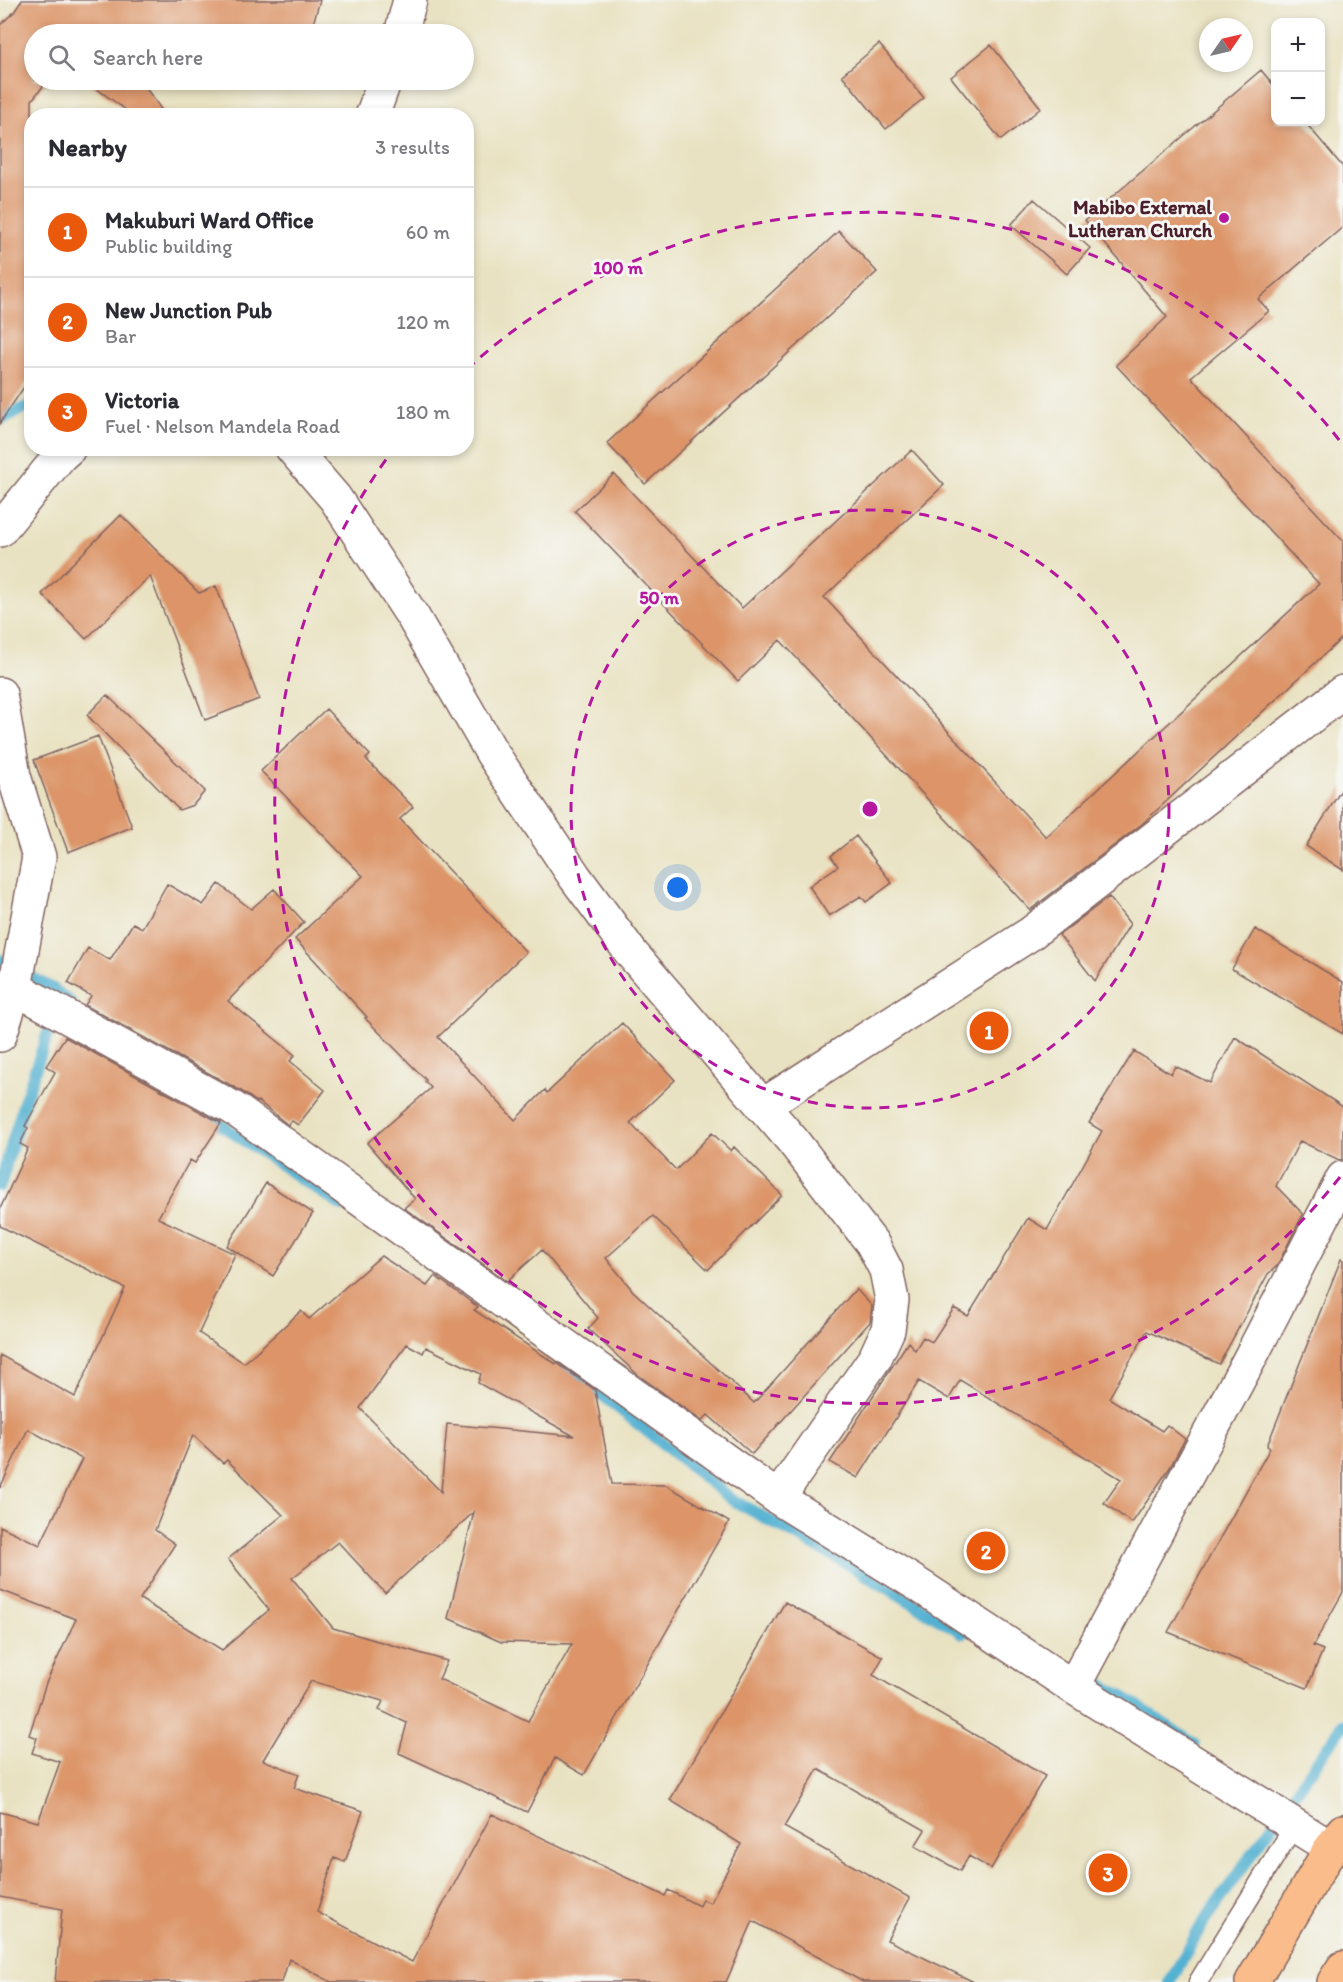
<!DOCTYPE html>
<meta charset="utf-8">
<style>
body{margin:0;font-family:Itim,sans-serif;background:#f2f2f3;color:#2b2b33}
.controls{position:absolute;right:18px;top:18px;display:grid;overflow:hidden;border-radius:12px;box-shadow:0 3px 9px #0003}
.controls button{width:54px;height:54px;display:grid;place-items:center;padding:0;border:0;border-bottom:2px solid #e1e1e2;background:#fff;color:#2b2b33;font:30px sans-serif}
.compass{position:absolute;left:1199px;top:18px;width:54px;height:54px;border-radius:50%;background:#fff;box-shadow:0 3px 9px #0003;rotate:56deg}
.you{position:absolute;left:678px;top:888px;width:21px;height:21px;margin:-15px;border:4px solid #fff;border-radius:50%;background:#1a73e8;box-shadow:0 0 0 9px #1a73e833}
.badge{display:grid;place-items:center;width:39px;height:39px;border-radius:50%;background:#ea580c;color:#fff;font-size:20px;font-weight:700}
.pin{position:absolute;translate:-50% -50%;border:3px solid #fff;box-shadow:0 2px 6px #0006}
.list{margin:0;padding:0;list-style:none}
h2{display:flex;justify-content:space-between;align-items:center;height:78px;margin:0;padding:0 24px;font-size:26px}
h2 small{font-size:20px;font-weight:400;color:#7c7c81}
.list li{display:grid;grid-template-columns:39px 1fr auto;gap:18px;align-items:center;box-sizing:border-box;height:90px;padding:0 24px;border-top:2px solid #e1e1e2}
.list b{display:block;font-size:22px;white-space:nowrap}
.list p{margin:0;font-size:20px;white-space:nowrap;color:#7c7c81}
.list em{font-size:20px;font-style:normal;color:#7c7c81}
.icon{flex:none;width:33px;height:33px;fill:none;stroke:currentColor;stroke-width:2;stroke-linecap:round;stroke-linejoin:round}
.map{position:relative;flex:none;width:1343px;height:1982px;overflow:hidden}
.search{position:absolute;background:#fff;box-shadow:0 3px 9px #0003;left:24px;top:24px;width:450px;height:66px;display:flex;align-items:center;gap:15px;box-sizing:border-box;padding:0 21px;border-radius:33px;color:#7c7c81;font-size:22px}
.panel{position:absolute;background:#fff;box-shadow:0 3px 9px #0003;left:24px;top:108px;width:450px;height:348px;border-radius:24px}
.map>svg:first-child{display:block}
.lines{fill:none;stroke-linecap:round;stroke-linejoin:round}
.stream{stroke:#53b1d1;stroke-width:12}
.building{fill:#dc9467;fill-rule:evenodd}
.service-casing{stroke:#826360;stroke-width:21}
.minor-casing{stroke:#826360;stroke-width:36}
.primary-casing{stroke:#826360;stroke-width:36}
.service{stroke:#fff;stroke-width:18}
.minor{stroke:#fff;stroke-width:33}
.primary{stroke:#f9bc8a;stroke-width:33}
.ring{fill:none;stroke:#b5179e;stroke-width:3;stroke-dasharray:10 8}
.poi-dot{fill:#b5179e;stroke:#f6f6f2;stroke-width:2}
.labels{text-anchor:middle;dominant-baseline:central;stroke-width:6;stroke-linejoin:round;paint-order:stroke}
.poi-label{font-size:20px;font-weight:bold;fill:#4a1f2b;stroke:#f6f6f2;text-anchor:end}
.centre{fill:#b5179e;stroke:#f6f6f2;stroke-width:3}
.ring-label{font-size:18px;text-anchor:middle;font-weight:bold;fill:#b5179e;stroke:#f6f6f2;stroke-width:6;stroke-linejoin:round;paint-order:stroke}
</style>
<div class="map">
<svg width="1343" height="1982" viewBox="0 0 1343 1982">
<rect width="100%" height="100%" fill="#f6f6f2"/>
<filter id="ink" filterUnits="userSpaceOnUse"><feTurbulence type="fractalNoise" baseFrequency=".0167" numOctaves="2"/><feDisplacementMap in="SourceGraphic" scale="12" xChannelSelector="R" yChannelSelector="G"/><feConvolveMatrix kernelMatrix="1 2 1 2 8 2 1 2 1" color-interpolation-filters="sRGB"/></filter>
<filter id="wash" filterUnits="userSpaceOnUse"><feTurbulence type="fractalNoise" baseFrequency=".008" numOctaves="4" result="noise"/><feDisplacementMap in="SourceGraphic" scale="24" xChannelSelector="R" yChannelSelector="G"/><feGaussianBlur stdDeviation="1.35" result="paint"/><feColorMatrix in="noise" values="0 0 0 0 0 0 0 0 0 0 0 0 0 0 0 0 0 1.4 0 .05"/><feComposite in="paint" operator="in"/></filter>
<g filter="url(#wash)">
<rect width="100%" height="100%" fill="#e9e2c2"/>
<g class="lines">
<path class="stream" d="M0,420L32,404
M0,960L53,989L71,1003
M172,1092L342,1206
M0,1186L24,1102L54,1015L57,1017
M559,1360L731,1499L851,1566L963,1633
M1082,1673L1128,1700L1194,1744
M1170,1982L1200,1928L1343,1725"/>
</g>
<g id="blocks">
<path class="building" d="M22,0H320L310,34H34V80H48L32,100V375L0,423V25L14,12Z
M879,44L924,98L886,129L842,75Z
M991,45L1041,108L1001,140L951,77Z
M1261,70L1275,87V122H1305L1343,167V227L1258,299L1269,311L1191,377L1343,541V637L1142,824L1030,910L780,640L738,681L575,511L614,474L742,608L912,450L944,485L824,597L1046,837L1319,584L1116,365L1167,317L1085,220Z
M85,80H140L166,116H134Z
M1034,199L1090,248L1067,274L1011,225Z
M839,231L877,272L645,484L607,443Z
M121,515L199,593L216,586L259,699L205,720L150,576L86,639L42,594Z
M107,695L205,791L193,805L179,810L87,715Z
M326,709L370,755L366,759L413,807L400,819L526,952L438,1037L515,1120L545,1090L547,1093L622,1023L675,1080L630,1123L676,1170L712,1133L731,1151L734,1147L782,1195L708,1270L653,1216L606,1258L633,1291L754,1403L856,1289L872,1306L870,1322L752,1454L708,1415L702,1421L637,1374L588,1329L598,1318L542,1250L507,1281L404,1208L415,1199L367,1143L431,1088L425,1081L426,1080L365,1018L367,1017L295,939L363,876L261,771Z
M98,736L132,827L68,852L34,760Z
M1343,787V870L1306,846Z
M856,836L892,883L866,902L861,896L829,916L809,886L838,866L831,856Z
M167,884L203,905L219,884L251,909L274,889L304,922L228,1001L295,1055L290,1061L325,1090L298,1125L292,1121L288,1125L258,1101L257,1102L241,1091L85,1005L91,996L68,983L88,948L110,960L133,923L142,928Z
M1109,897L1130,924L1095,981L1059,935Z
M1255,929L1343,982V1034L1232,969Z
M65,1037L221,1123L195,1163L190,1160L158,1218L235,1254L199,1333L244,1363L301,1311L309,1319L381,1256L427,1286L435,1276L478,1307L474,1310L556,1364L557,1363L595,1390L612,1484L666,1485L729,1522L584,1775L555,1758L527,1812L399,1753L407,1723L379,1710L383,1701L311,1681L263,1760L299,1774L294,1788L363,1811L345,1862L334,1858L317,1912L412,1962L492,1814L665,1896L668,1890L699,1906L702,1899L710,1903L741,1844L670,1800L785,1602L883,1657L873,1675L1045,1776L991,1869L969,1856L960,1871L915,1846L925,1830L818,1769L784,1827L910,1898L887,1940L974,1982H863L753,1921L726,1982H331L289,1959L282,1982H55L62,1909L0,1897V1812L38,1822L60,1762L32,1753L37,1738L29,1735L46,1683L76,1619L0,1590V1526L40,1545L82,1459L28,1429L0,1488V1355L75,1397L125,1288L0,1226V1209L28,1148L20,1144L28,1128L25,1126L55,1072L46,1066ZM407,1344L423,1353L426,1347L481,1374L478,1383L574,1436L447,1424L441,1492L360,1408ZM193,1435L223,1463L227,1460L283,1515L228,1559L269,1610L222,1650L140,1599L175,1544L155,1530ZM474,1512L448,1618L501,1642L572,1644L528,1721L439,1679L447,1661L333,1628L292,1578L338,1542L385,1593Z
M1235,1037L1343,1107V1159L1339,1160L1300,1141L1276,1186L1303,1214L1277,1266L1268,1274L1219,1364L1147,1331L1109,1398L1162,1431L1167,1425L1185,1439L1169,1469L1132,1523L1104,1503L1121,1479L960,1380L949,1399L919,1381L858,1478L830,1462L908,1342L915,1350L923,1337L932,1342L954,1308L968,1316L1028,1218L1047,1230L1102,1131L1089,1123L1134,1051L1171,1074L1175,1066L1210,1083Z
M266,1183L313,1213L273,1276L227,1246Z
M1341,1259L1343,1260V1592L1313,1646L1323,1650L1307,1688L1168,1632L1270,1448L1267,1446Z"/>
</g>
</g>
<g filter="url(#ink)">
<use href="#blocks" fill-opacity="0" stroke="#826360" stroke-width="1.5"/>
<g class="lines">
<defs>
<path id="service" d="M1198,1982L1294,1826"/>
<path id="minor" d="M401,34L410,0
M372,116L385,80
M292,448L335,498L413,617L492,753L575,877L632,954L792,1140L872,1243L886,1270L892,1300L888,1330L875,1358L778,1498
M0,530L60,456L69,448
M0,694L14,776L39,857L15,988L0,1035
M15,988L233,1108L778,1498L920,1586L1073,1687L1331,1848
M762,1106L1030,934L1343,692
M1073,1687L1248,1362L1343,1178"/>
<path id="primary" d="M1252,1982L1331,1848L1343,1831
M1334,1982L1343,1968"/>
</defs>
<use href="#service" class="service-casing"/>
<use href="#minor" class="minor-casing"/>
<use href="#primary" class="primary-casing"/>
<use href="#service" class="service"/>
<use href="#minor" class="minor"/>
<use href="#primary" class="primary"/>
</g>
</g>
<g class="ring">
<circle cx="870" cy="809" r="299"/>
<path d="M1340 1177A597 597 0 0 1 393 450M467 369A597 597 0 0 1 1340 441"/>
</g>
<circle class="poi-dot" cx="1224" cy="218" r="6"/>
<g class="labels">
<g class="poi-label">
<text x="1212" y="207">Mabibo External<tspan x="1212" dy="23">Lutheran Church</tspan></text>
</g>
</g>
<circle cx="870" cy="809" r="9" class="centre"/>
<g class="ring-label">
<text x="618" y="274">100 m</text>
<text x="659" y="604">50 m</text>
</g>
</svg>
<div class="controls">
<button>+</button>
<button>−</button>
</div>
<svg class="compass" viewBox="-18 -18 36 36"><path d="M0-13l5 13h-10z" fill="#e53935"/><path d="M0 13l5-13h-10z" fill="#7c7c81"/></svg>
<div class="you"></div>
<div class="pin badge" style="left:989px;top:1031px">1</div>
<div class="pin badge" style="left:986px;top:1551px">2</div>
<div class="pin badge" style="left:1108px;top:1873px">3</div>
<div class="search"><svg class="icon" aria-label="search" viewBox="0 0 24 24"><circle cx="10" cy="10" r="6"/><path d="M15 15l6 6"/></svg>Search here</div>
<section class="panel">
<h2>Nearby<small>3 results</small></h2>
<ul class="list">
<li><span class="badge">1</span><div><b>Makuburi Ward Office</b><p>Public building</p></div><em>60 m</em></li>
<li><span class="badge">2</span><div><b>New Junction Pub</b><p>Bar</p></div><em>120 m</em></li>
<li><span class="badge">3</span><div><b>Victoria</b><p>Fuel · Nelson Mandela Road</p></div><em>180 m</em></li>
</ul>
</section>
</div>
